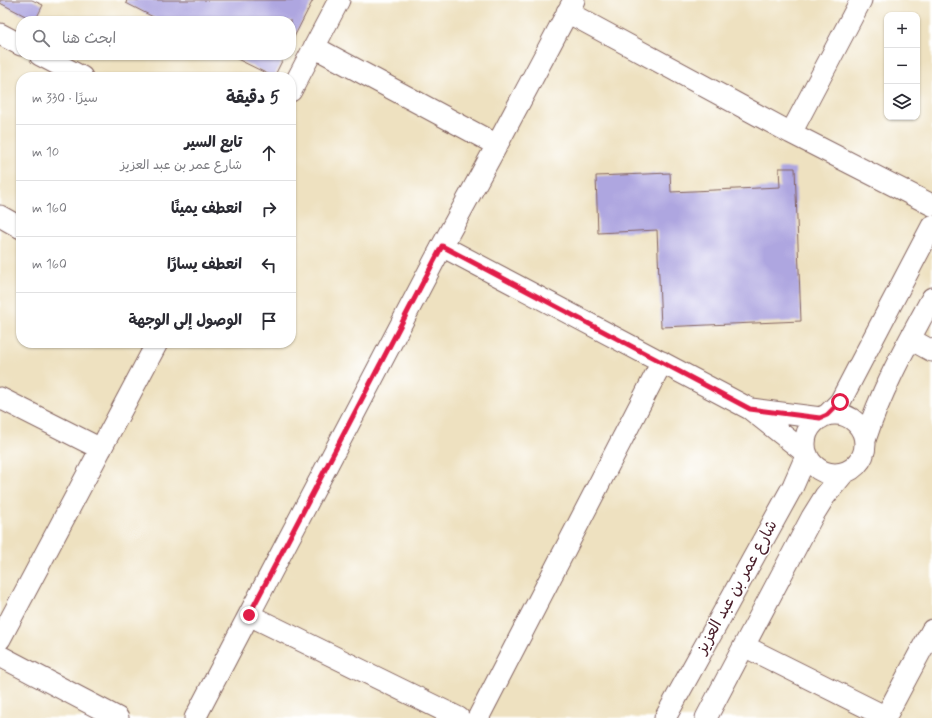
<!DOCTYPE html>
<html lang="ar">
<meta charset="utf-8">
<style>
body{margin:0;font-family:Mynerve,"Playpen Sans Arabic",sans-serif;background:#f7f7f7;color:#2b2b33;direction:rtl}
.controls{position:absolute;right:12px;top:12px;display:grid;overflow:hidden;border-radius:8px;box-shadow:0 1px 3px #0004}
.controls button{width:36px;height:36px;display:grid;place-items:center;padding:0;border:0;border-bottom:1px solid #e1e1e2;background:#fff;color:#2b2b33;font:20px sans-serif}
.stop{position:absolute;width:12px;height:12px;margin:-9px;border:3px solid #e11d48;border-radius:50%;background:#fff}
.stop.end{background:#e11d48;border-color:#fff;box-shadow:0 1px 4px #0008}
.list{margin:0;padding:0;list-style:none}
h2{display:flex;justify-content:space-between;align-items:center;height:52px;margin:0;padding:0 16px;font-size:17px}
h2 small{font-size:13px;font-weight:400;color:#7c7c81}
.list li{display:grid;grid-template-columns:26px 1fr auto;gap:12px;align-items:center;box-sizing:border-box;height:56px;padding:0 16px;border-top:1px solid #e1e1e2}
.list b{display:block;font-size:15px;white-space:nowrap}
.list p{margin:0;font-size:13px;white-space:nowrap;color:#7c7c81}
.list em{font-size:13px;font-style:normal;color:#7c7c81}
.icon{flex:none;width:22px;height:22px;fill:none;stroke:currentColor;stroke-width:2;stroke-linecap:round;stroke-linejoin:round}
.map{position:relative;flex:none;width:932px;height:718px;overflow:hidden;direction:ltr}
.search{position:absolute;background:#fff;box-shadow:0 1px 3px #0004;left:16px;top:16px;width:280px;height:44px;display:flex;align-items:center;gap:10px;box-sizing:border-box;padding:0 14px;border-radius:16px;color:#7c7c81;font-size:15px}
.panel{position:absolute;background:#fff;box-shadow:0 1px 3px #0004;left:16px;top:72px;width:280px;height:276px;border-radius:16px;direction:rtl}
.map>svg:first-child{display:block}
.building{fill:#aea6e0}
.lines{fill:none;stroke-linecap:round;stroke-linejoin:round}
.minor-casing{stroke:#83635f;stroke-width:23}
.minor{stroke:#fff;stroke-width:21}
.route{stroke:#e11d48;stroke-width:5}
.labels{text-anchor:middle;dominant-baseline:central;stroke-width:3;stroke-linejoin:round;paint-order:stroke}
.street-label{font-size:16px;fill:#4a1f2b;stroke:#fff}
</style>
<div class="map">
<svg width="932" height="718" viewBox="0 0 932 718">
<rect width="100%" height="100%" fill="#fff"/>
<filter id="ink" filterUnits="userSpaceOnUse"><feTurbulence type="fractalNoise" baseFrequency=".025" numOctaves="2"/><feDisplacementMap in="SourceGraphic" scale="8" xChannelSelector="R" yChannelSelector="G"/><feConvolveMatrix kernelMatrix="1 2 1 2 8 2 1 2 1" color-interpolation-filters="sRGB"/></filter>
<filter id="wash" filterUnits="userSpaceOnUse"><feTurbulence type="fractalNoise" baseFrequency=".012" numOctaves="4" result="noise"/><feDisplacementMap in="SourceGraphic" scale="16" xChannelSelector="R" yChannelSelector="G"/><feGaussianBlur stdDeviation="0.9" result="paint"/><feColorMatrix in="noise" values="0 0 0 0 0 0 0 0 0 0 0 0 0 0 0 0 0 1.4 0 .05"/><feComposite in="paint" operator="in"/></filter>
<g filter="url(#wash)">
<rect width="100%" height="100%" fill="#eee1c0"/>
<g id="blocks">
<path class="building" d="M0,0H32L43,5L35,21L0,3Z
M127,0H313L291,43V21H161L126,3Z
M229,55H285L274,77Z
M779,168H795L801,321L661,327L657,230L598,233L596,176L670,173L671,192L780,187Z"/>
</g>
</g>
<g filter="url(#ink)">
<use href="#blocks" fill-opacity="0" stroke="#83635f" stroke-width="1"/>
<g class="lines">
<defs>
<path id="minor" d="M567,12L791,133L932,205
M0,34L21,45
M314,47L497,145
M40,55L82,77
M291,91L339,0
M791,133L861,0
M0,216L21,228
M442,246L750,409L807,454L793,486L665,718
M910,339L932,351
M0,398L101,449
M751,409L821,418
M805 444a30 30 0 1 1 60 0a30 30 0 1 1-60 0Z
M827,415L840,402L932,226
M865,440C881,390 907,344 932,298
M249,615L459,718
M0,639L157,343
M744,646L886,717
M0,656L118,718
M195,718L442,246L497,145L574,0
M478,718L662,362
M706,718L812,517L825,496L844,473
M885,718L932,630"/>
</defs>
<use href="#minor" class="minor-casing"/>
<use href="#minor" class="minor"/>
</g>
</g>
<g class="lines" filter="url(#ink)">
<path class="route" d="M249,615L442,246L750,409L820,418L827,415L840,402"/>
</g>
<g class="labels">
<g class="street-label">
<text transform="translate(737 587) rotate(-61)">شارع عمر بن عبد العزيز</text>
</g>
</g>
</svg>
<div class="controls">
<button>+</button>
<button>−</button>
<button><svg class="icon" aria-label="layers" viewBox="0 0 24 24"><path d="M12 4l9 5-9 5-9-5zM3 14l9 5 9-5"/></svg></button>
</div>
<div class="stop" style="left:840px;top:402px"></div>
<div class="stop end" style="left:249px;top:615px"></div>
<div class="search"><svg class="icon" aria-label="search" viewBox="0 0 24 24"><circle cx="10" cy="10" r="6"/><path d="M15 15l6 6"/></svg>ابحث هنا</div>
<section class="panel">
<h2>5 دقيقة<small>سيرًا · 330 m</small></h2>
<ul class="list">
<li><svg class="icon" aria-label="ahead" viewBox="0 0 24 24"><path d="M12 20V5M6 11l6-6 6 6"/></svg><div><b>تابع السير</b><p>شارع عمر بن عبد العزيز</p></div><em>10 m</em></li>
<li><svg class="icon" aria-label="right" viewBox="0 0 24 24"><path d="M7 20v-9h11M14 6l5 5-5 5"/></svg><div><b>انعطف يمينًا</b></div><em>160 m</em></li>
<li><svg class="icon" aria-label="left" viewBox="0 0 24 24"><path d="M17 20v-9H6M10 6l-5 5 5 5"/></svg><div><b>انعطف يسارًا</b></div><em>160 m</em></li>
<li><svg class="icon" aria-label="arrive" viewBox="0 0 24 24"><path d="M6 21V4h12l-3 4 3 4H6"/></svg><div><b>الوصول إلى الوجهة</b></div></li>
</ul>
</section>
</div>
